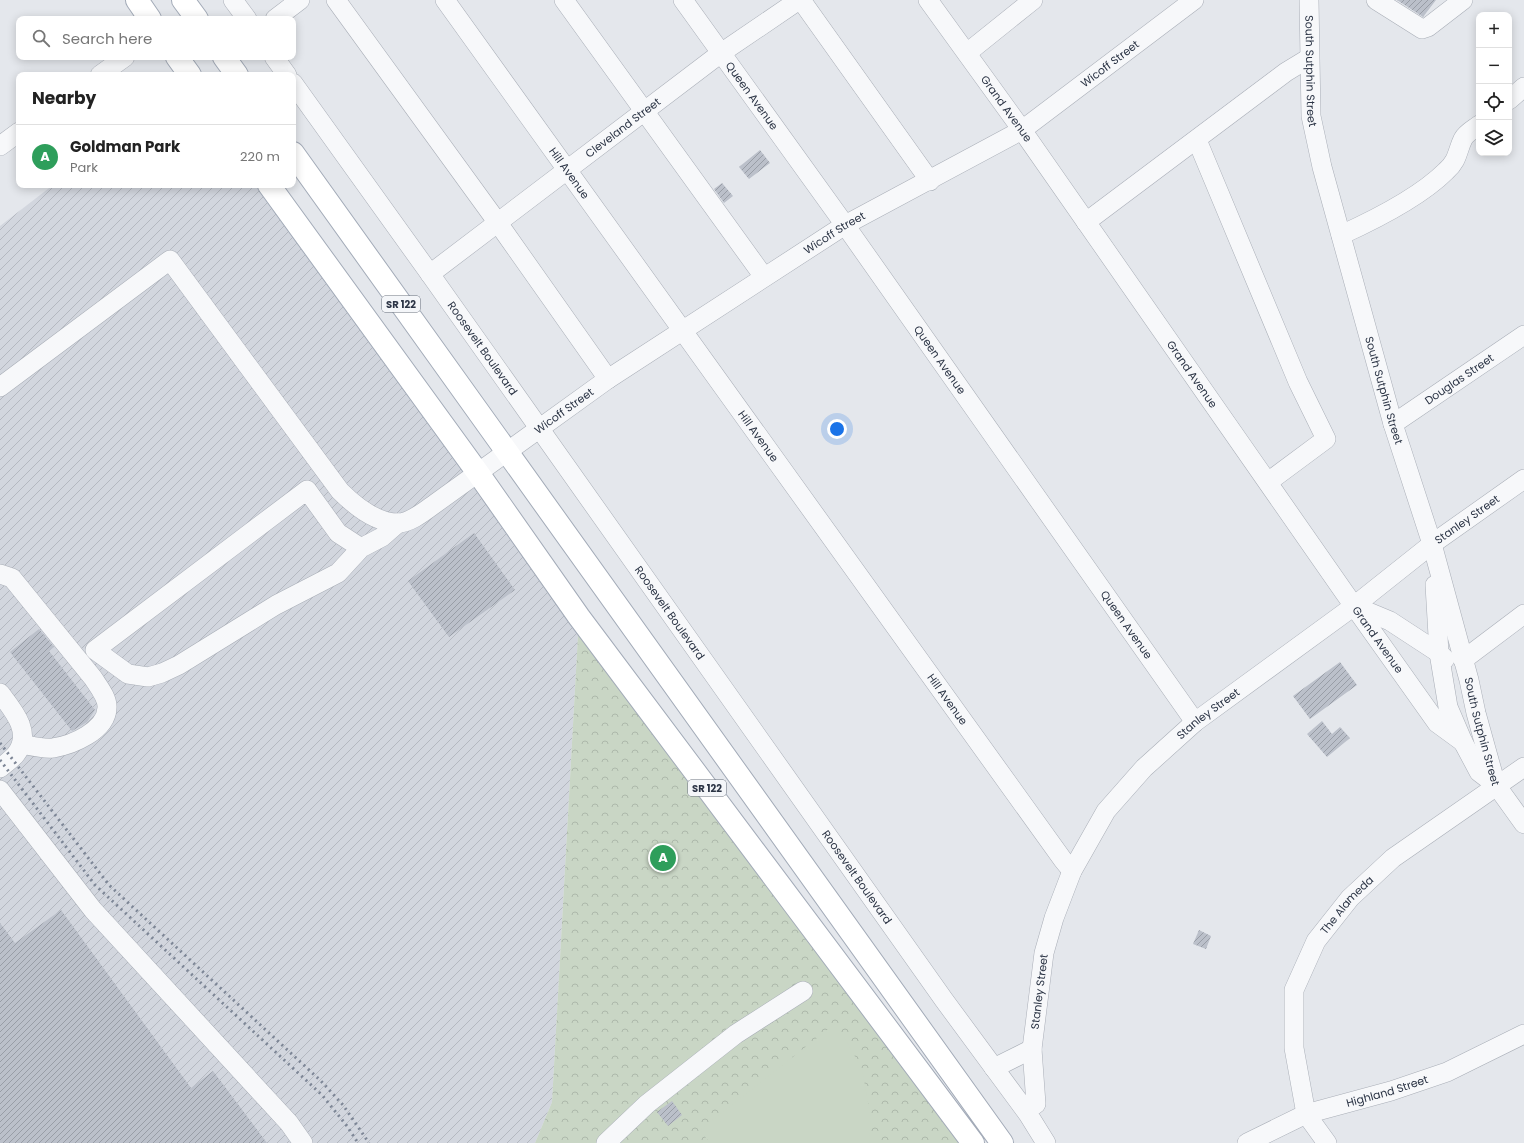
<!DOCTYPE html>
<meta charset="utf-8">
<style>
body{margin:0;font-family:Poppins,sans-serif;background:#f2f2f2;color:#222}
.controls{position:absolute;right:12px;top:12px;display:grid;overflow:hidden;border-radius:8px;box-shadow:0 2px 10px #0003}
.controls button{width:36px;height:36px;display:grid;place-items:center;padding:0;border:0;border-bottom:1px solid #e0e0e0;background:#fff;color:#222;font:20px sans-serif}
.you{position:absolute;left:837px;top:429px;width:14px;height:14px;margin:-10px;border:3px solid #fff;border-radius:50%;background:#1a73e8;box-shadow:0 0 0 6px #1a73e833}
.badge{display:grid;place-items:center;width:26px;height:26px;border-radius:50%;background:#7c3aed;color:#fff;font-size:13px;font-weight:700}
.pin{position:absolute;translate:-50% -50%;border:2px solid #fff;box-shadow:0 1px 4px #0006}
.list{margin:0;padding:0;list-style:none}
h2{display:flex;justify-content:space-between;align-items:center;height:52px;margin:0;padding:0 16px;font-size:17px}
h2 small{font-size:13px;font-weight:400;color:#767676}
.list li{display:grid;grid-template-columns:26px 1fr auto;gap:12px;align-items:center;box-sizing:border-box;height:64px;padding:0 16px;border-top:1px solid #e0e0e0}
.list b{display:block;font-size:15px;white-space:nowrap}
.list p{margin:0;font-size:13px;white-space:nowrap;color:#767676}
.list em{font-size:13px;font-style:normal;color:#767676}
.icon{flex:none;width:22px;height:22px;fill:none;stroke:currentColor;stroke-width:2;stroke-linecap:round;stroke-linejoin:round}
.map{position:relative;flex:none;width:1524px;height:1143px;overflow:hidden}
.search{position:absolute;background:#fff;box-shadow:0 2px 10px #0003;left:16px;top:16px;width:280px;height:44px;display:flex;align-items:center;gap:10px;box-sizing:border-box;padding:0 14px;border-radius:8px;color:#767676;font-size:15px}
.panel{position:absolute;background:#fff;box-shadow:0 2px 10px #0003;left:16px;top:72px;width:280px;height:116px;border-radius:8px}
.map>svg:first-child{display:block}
.industrial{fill:url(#industrial-furrows)}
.forest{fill:url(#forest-crowns)}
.pitch{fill:#c9d6c5}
.building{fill:url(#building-hatch)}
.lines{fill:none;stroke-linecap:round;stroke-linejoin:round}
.minor-casing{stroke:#a9aeb7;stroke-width:20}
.major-casing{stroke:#a3abb8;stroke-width:24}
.minor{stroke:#f7f8fa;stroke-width:19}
.major{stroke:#fff;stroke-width:22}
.rail{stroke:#7d8696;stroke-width:3;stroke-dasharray:2 4;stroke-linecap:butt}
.labels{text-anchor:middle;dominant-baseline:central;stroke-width:3;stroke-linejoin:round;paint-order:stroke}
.shield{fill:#f4f6f9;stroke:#676e7b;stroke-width:1}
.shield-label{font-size:10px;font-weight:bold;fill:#2b3445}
.street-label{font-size:11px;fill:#2b3445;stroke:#f4f6f9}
</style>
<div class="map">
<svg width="1524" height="1143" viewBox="0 0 1524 1143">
<defs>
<pattern id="industrial-furrows" width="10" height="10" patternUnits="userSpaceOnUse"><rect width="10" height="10" fill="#d2d6de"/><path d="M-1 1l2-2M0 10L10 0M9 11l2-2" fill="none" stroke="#b4b8c0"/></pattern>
<pattern id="forest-crowns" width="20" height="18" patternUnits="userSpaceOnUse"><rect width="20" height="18" fill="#c9d6c5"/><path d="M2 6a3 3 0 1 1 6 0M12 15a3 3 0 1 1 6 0" fill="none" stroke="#adb8ab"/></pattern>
<pattern id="building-hatch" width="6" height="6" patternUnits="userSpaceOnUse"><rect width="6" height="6" fill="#bbc0ca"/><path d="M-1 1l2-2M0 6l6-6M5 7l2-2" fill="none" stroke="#989da6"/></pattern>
</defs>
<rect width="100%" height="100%" fill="#e4e7ec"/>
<path class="industrial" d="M53,185H269L579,617L552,1102L535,1143H0V226Z"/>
<path class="forest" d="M579,617L973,1143H535L552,1102Z"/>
<path class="pitch" d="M836,1023L862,1069L871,1119L869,1143H710L700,1130Z"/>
<path class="building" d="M1397,0H1436L1423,17Z
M760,150L770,163L749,179L739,167Z
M722,183L733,196L724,203L714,189Z
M474,533L515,590L449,637L408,581Z
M39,629L54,647L49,651L95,710L87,722L72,731L10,652Z
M1340,662L1357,685L1310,719L1293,696Z
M1322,721L1332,734L1340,727L1350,738L1327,757L1307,734Z
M61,910L191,1088L213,1071L267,1143H0V923L15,943Z
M1199,930L1211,936L1206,949L1193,944Z
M672,1101L682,1115L668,1126L657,1112Z"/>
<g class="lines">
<defs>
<g id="minor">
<path d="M233,0L247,19"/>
<path d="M336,0L498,223L608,379"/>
<path id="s1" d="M445,0L1063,860L1072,871"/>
<path d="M564,0L764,277"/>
<path id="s2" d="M683,0L845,225L1195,722"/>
<path d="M801,0L930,181"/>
<path id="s3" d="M928,0L1022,130L1344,592L1437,723L1463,742"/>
<path id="s4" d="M1309,0L1311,116L1322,167L1393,424L1432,544L1469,680L1476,713L1496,785"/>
<path d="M1376,0L1422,29L1428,27L1463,0"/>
<path d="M275,19L300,0"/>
<path d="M967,53L1033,0"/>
<path d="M274,57L287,75"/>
<path d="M100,75L125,57"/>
<path id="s5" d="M293,83L430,274L944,1000L1028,1114L1046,1143"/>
<path d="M1509,100L1524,87"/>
<path d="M1197,140L1298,382L1326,439L1268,482"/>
<path d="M0,146L19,132"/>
<path d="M1086,222L1286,72L1309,58"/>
<path d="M1341,235C1374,220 1420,197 1446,171C1458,161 1457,151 1463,139C1466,133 1474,129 1479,125"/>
<path id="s6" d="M430,274L721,53L799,0"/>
<path id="s7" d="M0,387L170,260L340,491C354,505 376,523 398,523C411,523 426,510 436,503L608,379L845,225L1022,130L1194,0"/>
<path id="s8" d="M1393,424L1524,335"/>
<path d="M361,548L338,573L276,605L179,665L162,673L148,677L128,674L95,650L307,490L338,533L361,548L382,537L398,523"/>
<path d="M0,574L12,578L93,678C98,686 108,698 107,708C106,731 72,745 53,748C42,749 32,746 22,744"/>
<path d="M1435,585L1439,653L1448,707L1463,742L1479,772L1496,785L1524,824"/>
<path d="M1354,606L1390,621L1439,653L1445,659"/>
<path d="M1463,660L1524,614"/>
<path d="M0,693C13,710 33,733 16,754C12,759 5,764 0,768"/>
<path d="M0,790L93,910L289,1123L303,1143"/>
<path d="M994,1068L1032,1049"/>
<path id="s9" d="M1036,1104L1032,1049L1044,953L1054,918L1072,871L1106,811L1144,768L1195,722L1354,606L1432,544L1524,479"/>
<path d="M606,1143L647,1104L736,1034L803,991"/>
<path id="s10" d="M1247,1143L1306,1114L1391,1091L1447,1072L1524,1034"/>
<path id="s11" d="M1327,1143L1306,1114L1294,1048V990L1316,941L1350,898L1393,858L1524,767"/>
</g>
<path id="major" d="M137,0L150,19
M183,0L197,19
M177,57L190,75
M224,57L237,75
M293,153L1002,1143
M269,185L478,473L579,617L973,1143"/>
</defs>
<use href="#minor" class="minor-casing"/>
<use href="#major" class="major-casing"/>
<use href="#minor" class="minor"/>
<use href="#major" class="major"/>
<path class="rail" d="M0,743L109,885L321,1081L343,1105L369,1143
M0,760L95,885L322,1095L347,1126L358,1143"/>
</g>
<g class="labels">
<g class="shield">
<rect x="382" y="296" width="38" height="16" rx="3"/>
<rect x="688" y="780" width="38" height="16" rx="3"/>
</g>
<g class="shield-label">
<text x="401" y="304">SR 122</text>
<text x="707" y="788">SR 122</text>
</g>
<g class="street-label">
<text stroke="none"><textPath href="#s7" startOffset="1416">Wicoff Street</textPath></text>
<text stroke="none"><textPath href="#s4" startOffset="71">South Sutphin Street</textPath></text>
<text stroke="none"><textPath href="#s2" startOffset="118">Queen Avenue</textPath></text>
<text stroke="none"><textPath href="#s3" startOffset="134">Grand Avenue</textPath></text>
<text stroke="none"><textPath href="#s6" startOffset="242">Cleveland Street</textPath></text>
<text stroke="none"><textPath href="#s1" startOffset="213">Hill Avenue</textPath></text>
<text stroke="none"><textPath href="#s7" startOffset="1092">Wicoff Street</textPath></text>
<text stroke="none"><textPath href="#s5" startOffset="326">Roosevelt Boulevard</textPath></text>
<text stroke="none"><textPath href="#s2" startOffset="442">Queen Avenue</textPath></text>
<text stroke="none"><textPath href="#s3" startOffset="458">Grand Avenue</textPath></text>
<text stroke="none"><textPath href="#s8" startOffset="80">Douglas Street</textPath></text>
<text stroke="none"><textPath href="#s4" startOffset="400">South Sutphin Street</textPath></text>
<text stroke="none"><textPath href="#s7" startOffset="768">Wicoff Street</textPath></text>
<text stroke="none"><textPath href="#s1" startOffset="537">Hill Avenue</textPath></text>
<text stroke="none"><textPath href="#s9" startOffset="773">Stanley Street</textPath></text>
<text stroke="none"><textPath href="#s5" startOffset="650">Roosevelt Boulevard</textPath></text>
<text stroke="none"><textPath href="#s2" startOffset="766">Queen Avenue</textPath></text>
<text stroke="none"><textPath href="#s3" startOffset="782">Grand Avenue</textPath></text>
<text stroke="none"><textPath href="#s1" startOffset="861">Hill Avenue</textPath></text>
<text stroke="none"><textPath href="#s9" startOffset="449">Stanley Street</textPath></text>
<text stroke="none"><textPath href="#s4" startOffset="755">South Sutphin Street</textPath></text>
<text stroke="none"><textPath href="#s5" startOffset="974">Roosevelt Boulevard</textPath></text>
<text stroke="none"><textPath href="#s11" startOffset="262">The Alameda</textPath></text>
<text stroke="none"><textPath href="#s9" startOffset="113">Stanley Street</textPath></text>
<text stroke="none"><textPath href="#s10" startOffset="150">Highland Street</textPath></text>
</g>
</g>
</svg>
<div class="controls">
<button>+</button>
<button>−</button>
<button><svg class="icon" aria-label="locate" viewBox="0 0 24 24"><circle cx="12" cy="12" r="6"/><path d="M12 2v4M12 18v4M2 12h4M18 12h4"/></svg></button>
<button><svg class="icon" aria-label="layers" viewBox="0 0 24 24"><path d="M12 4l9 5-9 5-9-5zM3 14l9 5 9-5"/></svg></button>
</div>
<div class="you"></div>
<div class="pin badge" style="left:663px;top:858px;background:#2e9e5b">A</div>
<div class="search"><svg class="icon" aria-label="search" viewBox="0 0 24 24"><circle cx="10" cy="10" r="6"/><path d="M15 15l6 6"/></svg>Search here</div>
<section class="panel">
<h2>Nearby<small></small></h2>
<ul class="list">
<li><span class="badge" style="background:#2e9e5b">A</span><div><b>Goldman Park</b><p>Park</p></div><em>220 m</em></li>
</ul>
</section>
</div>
